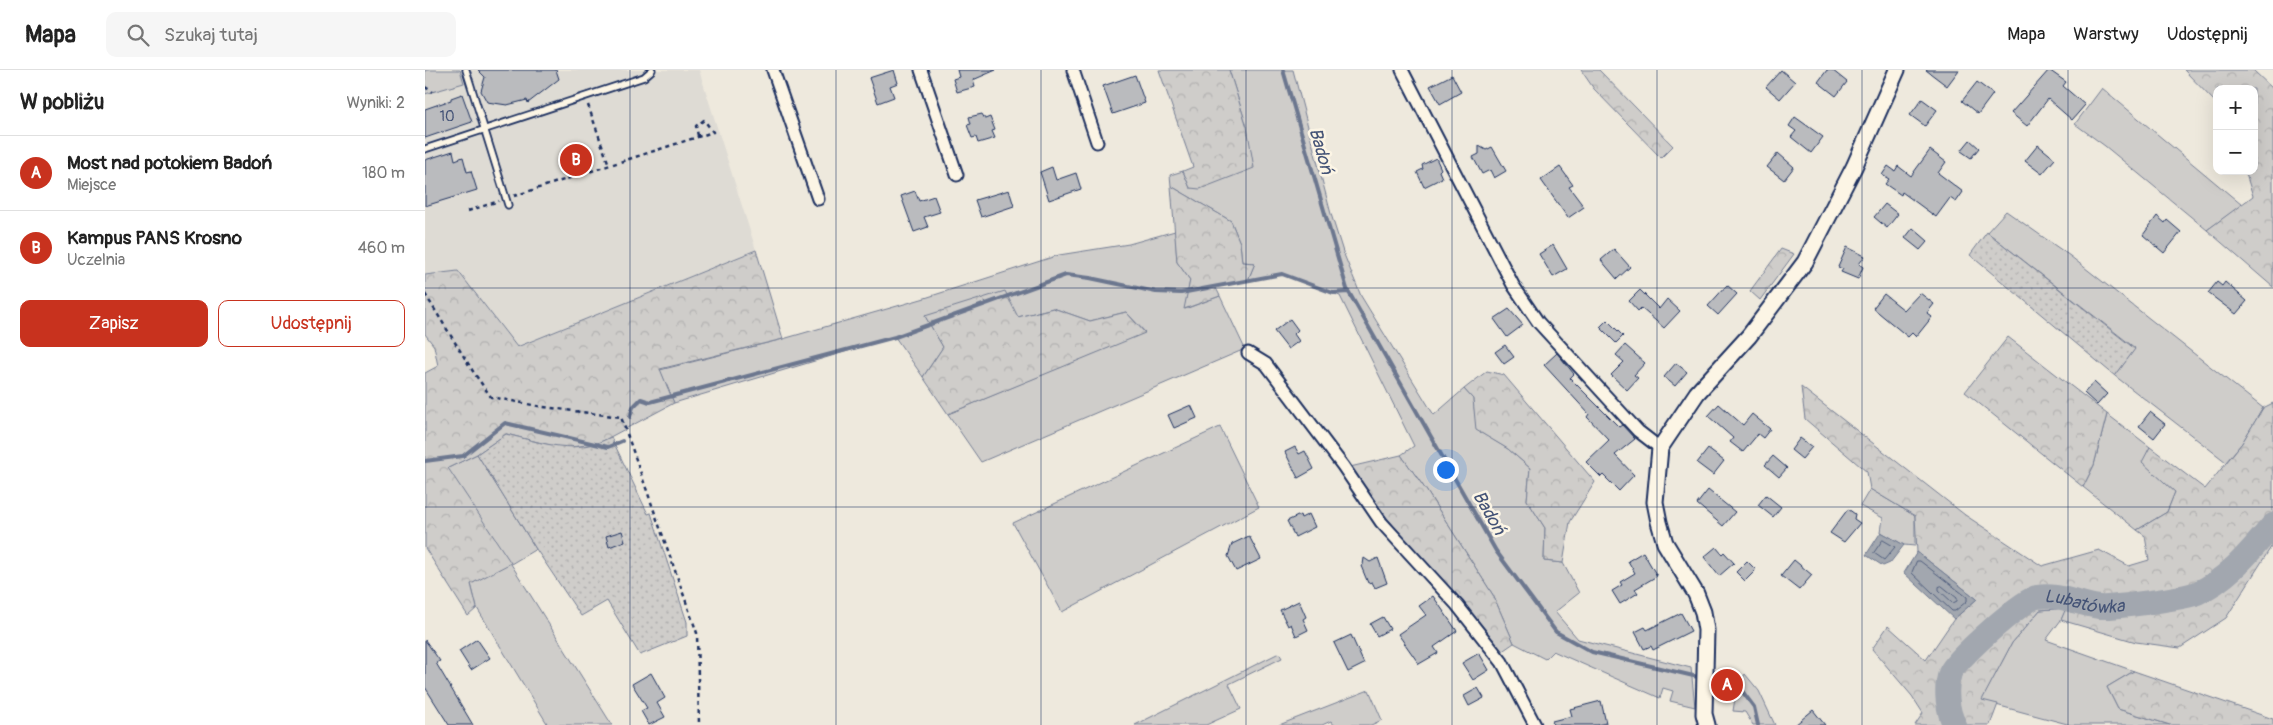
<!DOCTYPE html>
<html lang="pl">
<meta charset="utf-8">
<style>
body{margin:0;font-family:Pangolin,sans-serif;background:#f6f6f6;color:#222}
.controls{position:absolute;right:15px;top:15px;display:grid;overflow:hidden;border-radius:10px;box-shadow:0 5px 20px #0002}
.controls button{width:45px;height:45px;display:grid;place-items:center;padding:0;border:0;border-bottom:1px solid #e0e0e0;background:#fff;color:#222;font:25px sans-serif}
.you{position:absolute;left:1020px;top:399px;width:18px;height:18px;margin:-12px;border:4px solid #fff;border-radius:50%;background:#1a73e8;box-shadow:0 0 0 8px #1a73e833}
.badge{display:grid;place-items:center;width:32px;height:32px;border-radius:50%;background:#c8321e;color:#fff;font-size:16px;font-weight:700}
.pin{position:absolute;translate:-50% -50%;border:2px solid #fff;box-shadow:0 1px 5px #0006}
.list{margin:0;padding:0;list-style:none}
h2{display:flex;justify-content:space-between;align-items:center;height:65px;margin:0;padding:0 20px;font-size:21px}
h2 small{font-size:16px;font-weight:400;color:#767676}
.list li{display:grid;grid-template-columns:32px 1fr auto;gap:15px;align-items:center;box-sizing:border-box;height:75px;padding:0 20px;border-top:1px solid #e0e0e0}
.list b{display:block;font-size:19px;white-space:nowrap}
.list p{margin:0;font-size:16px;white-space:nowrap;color:#767676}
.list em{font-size:16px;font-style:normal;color:#767676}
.actions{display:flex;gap:10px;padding:15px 20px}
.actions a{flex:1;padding:11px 0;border:1px solid #c8321e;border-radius:10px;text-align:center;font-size:18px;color:#c8321e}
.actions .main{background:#c8321e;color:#fff}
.icon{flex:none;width:28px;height:28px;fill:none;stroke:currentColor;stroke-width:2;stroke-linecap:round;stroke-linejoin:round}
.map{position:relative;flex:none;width:1848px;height:655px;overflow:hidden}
header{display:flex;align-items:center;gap:30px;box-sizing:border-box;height:70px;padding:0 25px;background:#fff;border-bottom:1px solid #e0e0e0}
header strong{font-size:24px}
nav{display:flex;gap:28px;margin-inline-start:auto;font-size:18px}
.search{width:350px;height:45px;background:#f6f6f6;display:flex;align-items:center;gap:12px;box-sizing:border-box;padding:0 18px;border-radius:10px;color:#767676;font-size:19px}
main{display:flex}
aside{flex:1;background:#fff}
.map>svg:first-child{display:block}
.built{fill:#dedbd4}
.green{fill:#cfcdca;stroke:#757e94}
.forest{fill:url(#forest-crowns);stroke:#757e94}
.garden{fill:url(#garden-dots);stroke:#757e94}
.water{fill:#a2a7af;stroke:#6c778f}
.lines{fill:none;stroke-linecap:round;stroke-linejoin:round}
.shore{stroke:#515f7e;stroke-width:1}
.stream{stroke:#6c778f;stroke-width:4}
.river{stroke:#a2a7af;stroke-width:24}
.building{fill:#babbbe;stroke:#1b2f5e}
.service-casing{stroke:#1b2f5e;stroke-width:9}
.minor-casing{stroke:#1b2f5e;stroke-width:15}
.tertiary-casing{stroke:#1b2f5e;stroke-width:19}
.path{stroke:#1b2f5e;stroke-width:2.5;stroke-dasharray:4 4;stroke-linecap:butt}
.service{stroke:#fcf5e5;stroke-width:5.5}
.minor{stroke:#fcf5e5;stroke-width:11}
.tertiary{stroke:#fcf5e5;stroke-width:15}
.grid{fill:none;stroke:#1b2f5e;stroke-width:1;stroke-opacity:0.55}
.labels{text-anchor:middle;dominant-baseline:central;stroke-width:5;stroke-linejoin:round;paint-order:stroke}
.number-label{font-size:14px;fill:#435276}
.water-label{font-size:18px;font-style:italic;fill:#445376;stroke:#fcf5e5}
</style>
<header>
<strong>Mapa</strong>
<div class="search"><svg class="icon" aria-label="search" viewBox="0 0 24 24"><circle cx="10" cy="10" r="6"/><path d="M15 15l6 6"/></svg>Szukaj tutaj</div>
<nav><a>Mapa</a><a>Warstwy</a><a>Udostępnij</a></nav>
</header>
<main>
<aside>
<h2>W pobliżu<small>Wyniki: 2</small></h2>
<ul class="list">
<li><span class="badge">A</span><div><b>Most nad potokiem Badoń</b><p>Miejsce</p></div><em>180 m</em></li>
<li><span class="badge">B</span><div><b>Kampus PANS Krosno</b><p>Uczelnia</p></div><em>460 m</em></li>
</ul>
<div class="actions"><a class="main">Zapisz</a><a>Udostępnij</a></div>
</aside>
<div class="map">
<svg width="1848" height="655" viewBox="0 0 1848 655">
<defs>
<pattern id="forest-crowns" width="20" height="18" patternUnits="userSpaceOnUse" patternTransform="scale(1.25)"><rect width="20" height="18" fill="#cfcdca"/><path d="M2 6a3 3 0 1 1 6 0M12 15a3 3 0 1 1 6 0" fill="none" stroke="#b1b0b0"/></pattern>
<pattern id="garden-dots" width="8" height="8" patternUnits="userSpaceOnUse" patternTransform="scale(1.25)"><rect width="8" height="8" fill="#cfcdca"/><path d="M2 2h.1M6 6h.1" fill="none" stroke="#b1b0b0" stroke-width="1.8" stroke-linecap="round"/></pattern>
</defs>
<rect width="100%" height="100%" fill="#eee9dd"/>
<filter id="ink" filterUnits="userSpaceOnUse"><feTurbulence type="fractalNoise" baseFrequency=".02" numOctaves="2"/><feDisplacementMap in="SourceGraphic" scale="10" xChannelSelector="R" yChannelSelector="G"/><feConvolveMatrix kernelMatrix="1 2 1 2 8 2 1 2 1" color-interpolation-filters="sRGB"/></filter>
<g filter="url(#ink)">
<path class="built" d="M0,0H274L331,180L92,277L33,201L0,205Z"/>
<path class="green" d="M0,0H35L39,13L0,24Z
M804,0H868L906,144L918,182L936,226L1009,345L1039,319L1048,329L1052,360L1083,379L1105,398L1102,430L1120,458L1119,491L1138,493L1154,523L1130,542L1153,569L1266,598L1270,637L1245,631L1248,621L1238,618L1235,628L1128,581L1120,589L1089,573L1068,525L1001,420L976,385L989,376L915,226L857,204L823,210L830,193L817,192L815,173L806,151L746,116L745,105L758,101L765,118L822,57Z
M1677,18L1817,135L1782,160L1680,76L1650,54Z
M1581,141L1645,186L1838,338L1817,373L1801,392L1690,306L1710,278L1562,162Z
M750,161L752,192L765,210L760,239L795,226L820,279L556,392L523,344L720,262L701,242L665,251L628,238L593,247L500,246L518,277L498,307L470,267L249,333L235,300L358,269L500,228L634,185L704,174Z
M1682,344L1725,377L1718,392L1750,422L1742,442L1712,460L1658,417L1669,395Z
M795,357L834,437L637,542L588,453Z
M52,384L111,479L86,494L187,655H123L52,538L46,514L55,509L23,398Z
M1445,419L1490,446V476L1479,475L1456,462L1458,448L1435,436Z
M1642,538L1636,550L1621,570L1709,601L1682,617L1693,639L1745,655H1646L1556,631L1587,573L1615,540Z
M854,583L857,588L804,614L816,639L781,655H710Z
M1320,604L1334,621L1350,655H1328L1320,642L1308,641L1312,616Z
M944,620L957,650L946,655H909L906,651L897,655H854Z"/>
<path class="forest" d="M734,0H804L822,57L829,98L775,119L765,118L758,101L768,97Z
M1156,0H1174L1248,76L1236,88L1169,19Z
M1759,0H1828L1848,19V217L1782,160L1828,126L1820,101H1829V19H1792V34Z
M746,116L806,151L815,173L817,192L830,193L823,210L790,216L795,226L759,239L765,210L752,192Z
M1356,179L1369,184L1335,230L1325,221Z
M331,180L358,269L235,299L249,333L172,374L137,378L81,364L52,384L23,398L86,493L46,514L52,538L43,546L0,478V303L13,296L9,276L0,264V205L33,201L92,277Z
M580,221L593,247L628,238L665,251L701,242L720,263L523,344L498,307L518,277L500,246Z
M1583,267L1682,344L1669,395L1658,417L1540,322Z
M1062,301L1079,305L1170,412L1145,452L1138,493L1119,491L1120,458L1102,430L1105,398L1083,379L1051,360L1048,329L1039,319Z
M1376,317L1540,445L1617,496L1674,480L1704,496L1724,490L1720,466L1712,460L1742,442L1750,422L1717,392L1725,377L1780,419L1817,373L1838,338L1848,333V474L1801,548L1755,578L1711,572L1636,550L1641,538L1615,540L1587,573L1557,630L1573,634L1565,655H1490L1498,643L1487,626L1447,579L1463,556L1501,590L1529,549L1552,529L1492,482L1490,446L1445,419L1442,402L1380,349Z
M976,385L1001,420L1068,525L1089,573L1076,582L963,449L925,397Z
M1709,601L1848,649V655H1745L1693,639L1682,617Z"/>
<path class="garden" d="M1562,162L1710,279L1690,306L1545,185Z
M81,364C118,373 150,386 186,367L223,444L226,443L262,552V566L215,585L182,531L156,546L111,479L52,384Z"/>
<path class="water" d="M1456,462L1479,475L1465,493L1458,496L1441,485Z
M1492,482L1552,529L1529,549L1479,503Z"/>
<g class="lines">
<path class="shore" d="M1458,470L1470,477L1459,490L1449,483Z
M1492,491H1495L1542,527V531L1530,541H1527L1487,503Z
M1517,516L1532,528V531L1528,533L1514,520V517Z"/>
<path class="stream" d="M858,0L922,219L1071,481L1131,562L1167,582L1277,608
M205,347L208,337L216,329L225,332L470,267L641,205L665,208L731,222L756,223L857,204L908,223L923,222
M0,391L38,386L80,353L183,377L197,371
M1284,610L1314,617L1329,637L1333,655"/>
<path class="river" id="s1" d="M1530,655C1522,642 1520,618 1525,603C1530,590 1598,529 1612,527C1634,523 1654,535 1675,537C1688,538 1761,528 1772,523C1804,509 1826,480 1848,455"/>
</g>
<path class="building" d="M53,0H131L134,9L103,33L102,30L82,35L62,32L56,21L60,7Z
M469,0L473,13L465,16L469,27L453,33L444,8Z
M532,0H571L548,10L550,17L532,22L528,9L534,7Z
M1356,0L1370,12L1355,29L1341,17Z
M1402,0H1407L1422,12L1411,26L1393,12Z
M1501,0H1534L1522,16Z
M1624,0L1641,12L1638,16L1660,35L1647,50L1623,29L1602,56L1586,43Z
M710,5L720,33L688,44L678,16Z
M1027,5L1036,22L1015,34L1005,16Z
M1552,12L1568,24L1553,44L1537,31Z
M37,24L47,52L0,68V39L26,30V28Z
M1497,29L1512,40L1500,56L1485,45Z
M557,44L560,49L565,47L570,60L567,61L570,68L553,73L551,67L547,68L542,55L546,54L544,47Z
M1370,47L1398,67L1386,83L1366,67L1371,61L1364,56Z
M1545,70L1554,78L1546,88L1536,81Z
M1613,75L1630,89L1617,104L1600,91Z
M1054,76L1061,80L1067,77L1081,101L1069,108L1065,100L1057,104L1048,87L1054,84Z
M1505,80L1521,92L1513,103L1538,122L1531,132L1525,128L1511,147L1477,122L1476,125L1460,114L1464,109L1457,105L1463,96L1470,101L1473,96L1486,106Z
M28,81L30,90L38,87L42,102L46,101L52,120L0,136V90Z
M1353,83L1369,97L1359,110L1342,97Z
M1011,88L1016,99L1014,101L1017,108L999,117L992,102L998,99L997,95Z
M627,97L631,110L651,103L656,119L624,130L615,102Z
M1135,97L1148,115L1144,117L1159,137L1143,148L1116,110Z
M584,120L589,136L556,147L550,130Z
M490,121L494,131L509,126L515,142L499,147L503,157L489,162L476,126Z
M1460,134L1473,144L1462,158L1449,147Z
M1732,146L1740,153L1742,150L1756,162L1739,183L1718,165Z
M1488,158L1503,171L1495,180L1480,168Z
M1128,175L1142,199L1128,207L1114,184Z
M1422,177L1440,186L1434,194L1438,197L1433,209L1416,202L1418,199L1413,197Z
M1189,179L1205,197L1192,209L1176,190Z
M1792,212L1797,216L1800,212L1822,231L1811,244L1783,223Z
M1302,215L1312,224L1293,245L1283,236Z
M1215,220L1234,239L1242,229L1255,241L1239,258L1216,238L1213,241L1204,231Z
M1495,223L1509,234L1502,243L1507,247L1491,267L1487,263L1483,267L1448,238L1459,224L1479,240Z
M1084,239L1098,255L1082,267L1069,249Z
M865,249L873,260L869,264L874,271L863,279L849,261Z
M1182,250L1198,266L1191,273L1175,257Z
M1080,275L1089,287L1079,294L1070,282Z
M1200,275L1220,293L1209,305L1213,308L1202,320L1186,305L1199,292L1191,285Z
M1132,283L1149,304L1145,308L1194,357L1197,355L1210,369L1190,385L1209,405L1194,421L1178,405L1176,407L1161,392L1184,370L1162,347L1164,344L1119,295Z
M1251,293L1262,302L1250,316L1239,307Z
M1669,312L1682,324L1672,335L1659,323Z
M1294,334L1318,355L1327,344L1345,359L1338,368L1333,364L1318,382L1305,372L1308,368L1283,346Z
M766,335L772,348L749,358L743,345Z
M1725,342L1740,354L1729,368L1714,356Z
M1375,368L1387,377L1377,389L1366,380Z
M870,377L874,384L880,381L889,399L873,408L860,382Z
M1283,379L1299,391L1288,405L1272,393Z
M1348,386L1362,398L1354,407L1340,395Z
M1283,420L1310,442L1298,456L1272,434Z
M1341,425L1356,437L1348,447L1333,435Z
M1423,439L1430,444L1429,449L1435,453L1419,472L1405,463Z
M884,444L890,457L870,467L862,451L875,445L876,448Z
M197,461L200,471L184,477L181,466Z
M824,466L836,489L811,501L803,486L807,474Z
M1291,477L1297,484L1299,482L1309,493L1294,506L1279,487Z
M1218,482L1232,506L1210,519L1213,523L1195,534L1187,521L1197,515L1195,512L1210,503L1203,491Z
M939,488L945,492L953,488L962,513L950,518L947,512L943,513L936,496L938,495Z
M1369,490L1387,505L1374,520L1356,506Z
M1322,491L1331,500L1320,511L1311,502Z
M1008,526L1032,561L1009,577L1013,583L994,594L973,564L1001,545L994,536Z
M874,531L881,547L878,549L883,560L871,566L866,554L863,556L855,540Z
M1256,543L1266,561L1228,580L1226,576L1219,579L1210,562L1220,557L1222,560Z
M958,547L965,559L952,566L945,554Z
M926,565L939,594L923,602L909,573Z
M52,569L65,588L46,600L34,581Z
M0,570L15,591L11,593L48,655H24L0,617Z
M1054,583L1064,600L1048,610L1037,593Z
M226,603L240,628L232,633L240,647L224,655L216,641L222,638L207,614Z
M1053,618L1059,628L1044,636L1039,626Z
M1176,631L1181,653L1172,655H1128L1127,651L1147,646L1145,639Z
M1388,640L1400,655H1370Z"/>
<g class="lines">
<defs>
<path id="service" d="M41,0L83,135
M0,79L219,7L227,0"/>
<path id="minor" d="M348,0L393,129
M496,0L532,105
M648,0L672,72
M977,0L1088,215L1113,252L1213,361L1235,378
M823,283L841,294L918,396L956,452L1032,535L1077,592L1110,655"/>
<path id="tertiary" d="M1282,655L1279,644L1281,560L1278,542L1271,524L1240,473L1234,452L1230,432L1235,378L1272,323L1324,266L1380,192L1429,97L1472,0"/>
</defs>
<use href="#service" class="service-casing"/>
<use href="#minor" class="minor-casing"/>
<use href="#tertiary" class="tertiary-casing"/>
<path class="path" d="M0,17L8,22
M163,35L184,95
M89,126L288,62L279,50L271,56L273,66
M43,141L74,131
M0,224L49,303L66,327L118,337L196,347L272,563L274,655"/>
<use href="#service" class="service"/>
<use href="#minor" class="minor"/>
<use href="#tertiary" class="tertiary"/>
</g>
</g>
<path class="grid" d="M205,0V655M411,0V655M616,0V655M821,0V655M1027,0V655M1232,0V655M1437,0V655M1643,0V655M0,218H1848M0,437H1848"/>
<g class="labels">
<g class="number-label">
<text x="22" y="46">10</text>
</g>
<g class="water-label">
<text transform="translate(896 81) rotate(74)">Badoń</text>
<text transform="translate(1064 443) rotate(60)">Badoń</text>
<text stroke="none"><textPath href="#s1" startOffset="218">Lubatówka</textPath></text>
</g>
</g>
</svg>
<div class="controls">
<button>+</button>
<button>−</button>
</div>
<div class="you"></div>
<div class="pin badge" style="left:1302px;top:615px">A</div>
<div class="pin badge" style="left:151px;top:90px">B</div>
</div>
</main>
